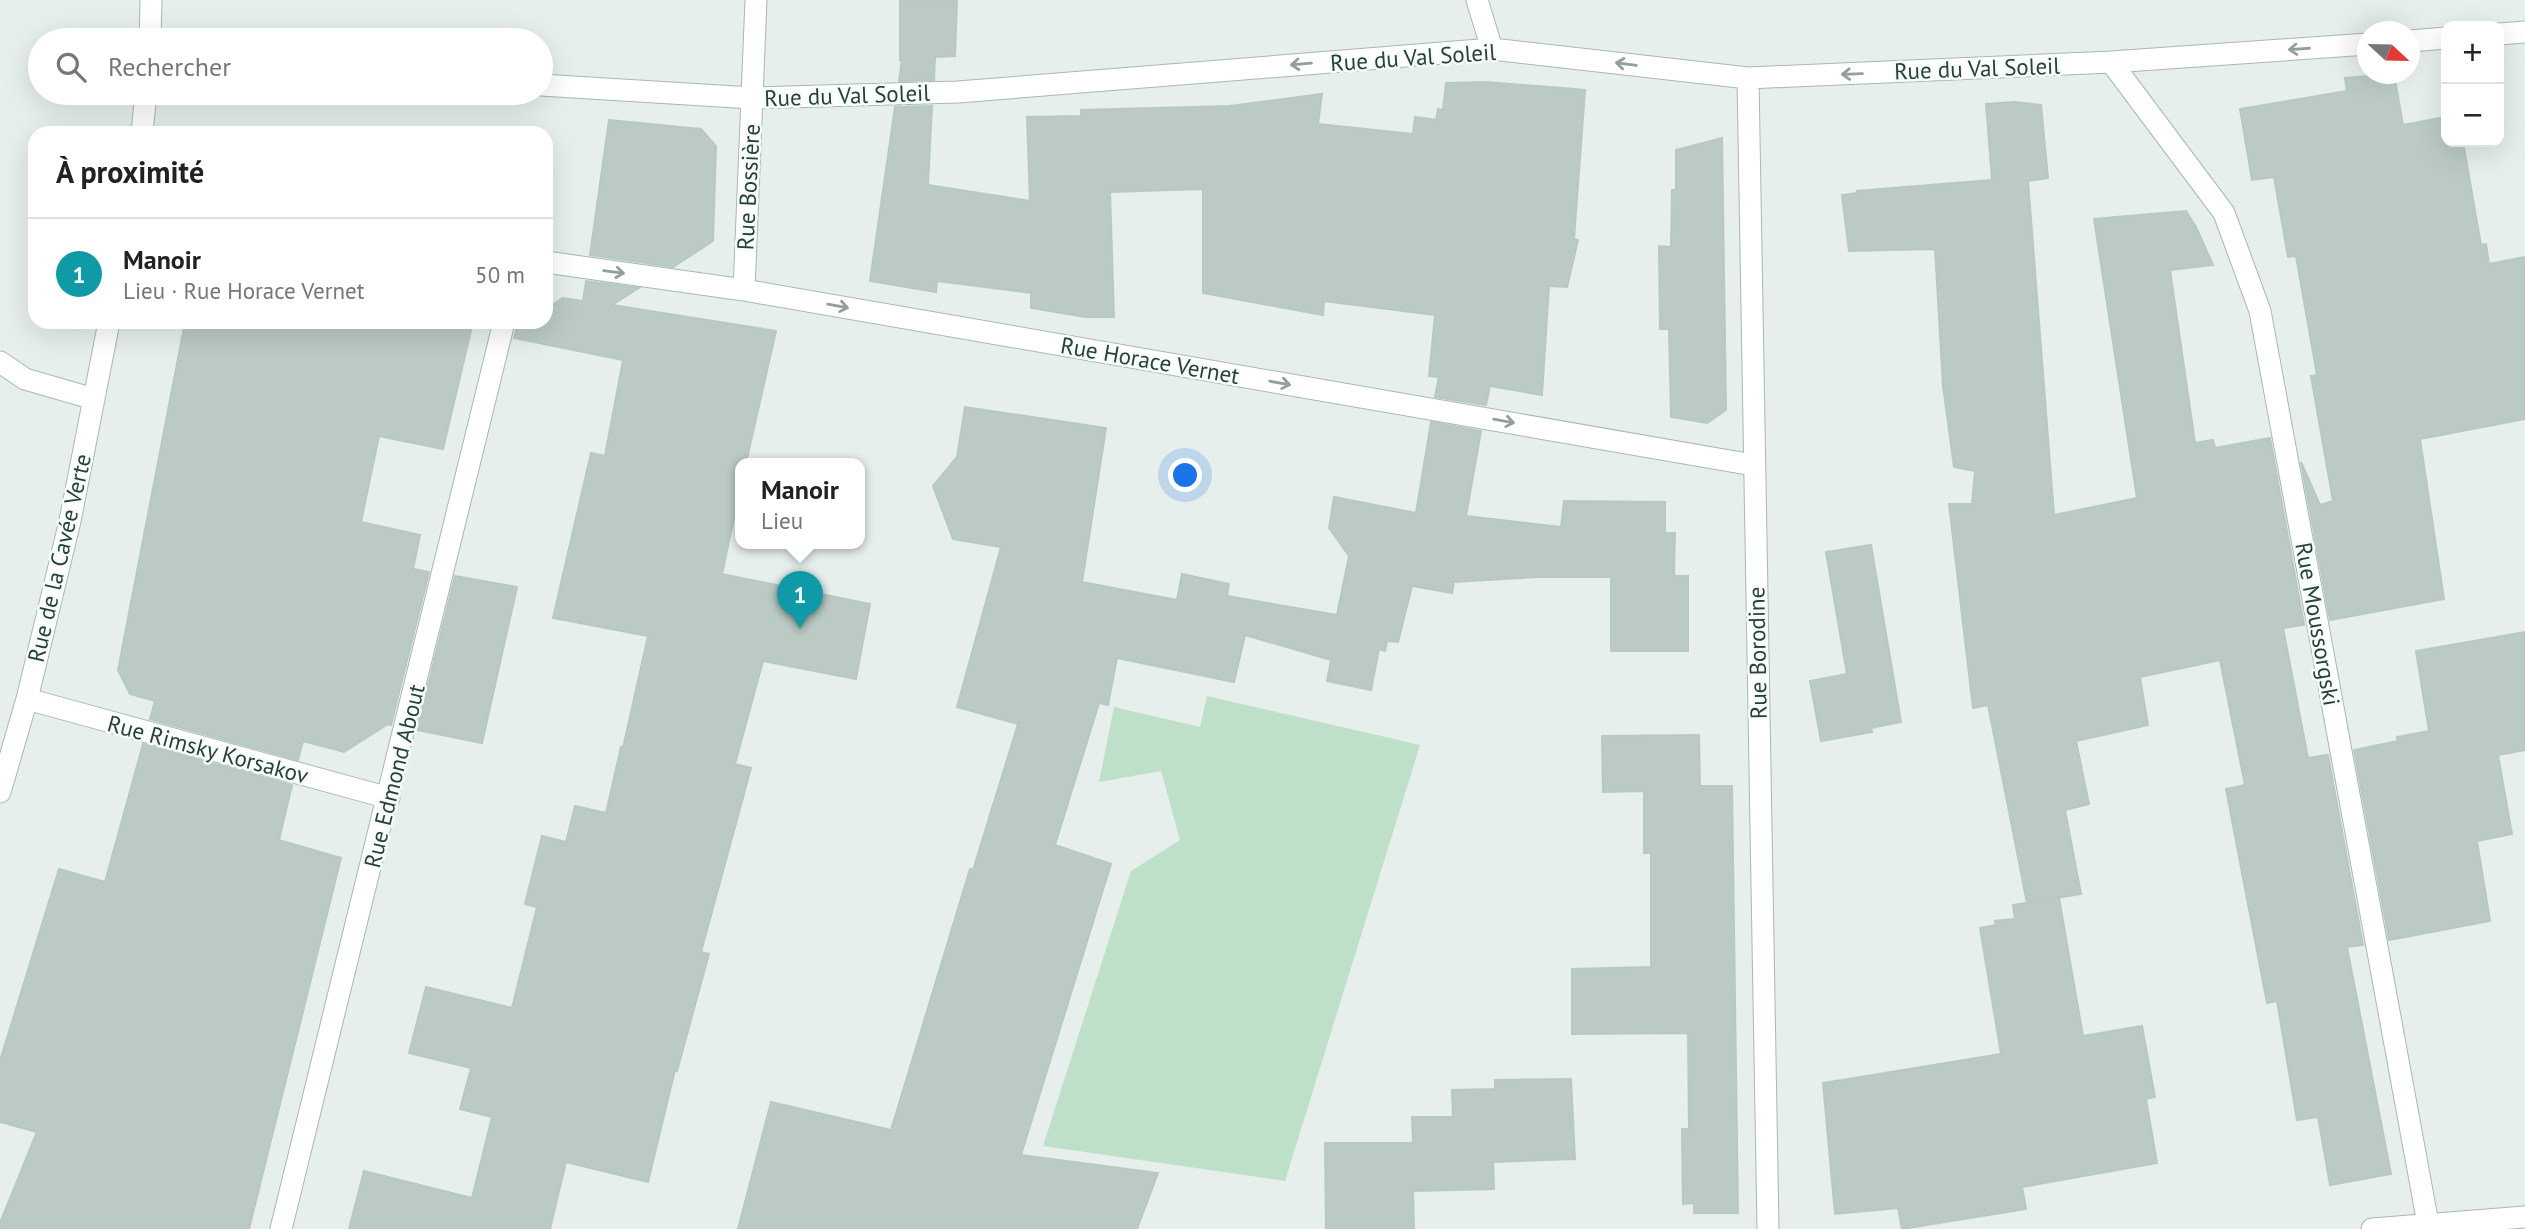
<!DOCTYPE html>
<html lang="fr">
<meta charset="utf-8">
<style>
body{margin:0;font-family:"PT Sans",sans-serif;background:#f6f6f6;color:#222}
.controls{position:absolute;right:21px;top:21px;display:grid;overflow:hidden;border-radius:14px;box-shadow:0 7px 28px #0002}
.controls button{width:63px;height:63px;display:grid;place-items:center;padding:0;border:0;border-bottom:2px solid #e0e0e0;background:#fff;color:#222;font:35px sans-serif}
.compass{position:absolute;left:2357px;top:21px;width:63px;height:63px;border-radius:50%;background:#fff;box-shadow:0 7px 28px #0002;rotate:112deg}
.you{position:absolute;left:1186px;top:476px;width:24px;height:24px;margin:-18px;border:5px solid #fff;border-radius:50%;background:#1a73e8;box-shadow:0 0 0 10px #1a73e833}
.badge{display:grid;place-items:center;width:46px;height:46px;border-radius:50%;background:#0b8043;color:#fff;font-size:23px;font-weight:700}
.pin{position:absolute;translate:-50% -58px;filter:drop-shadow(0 2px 4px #0008)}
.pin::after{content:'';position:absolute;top:37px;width:24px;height:21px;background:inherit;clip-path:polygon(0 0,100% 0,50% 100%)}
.popup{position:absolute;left:735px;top:458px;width:130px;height:91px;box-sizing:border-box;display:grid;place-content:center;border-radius:14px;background:#fff;filter:drop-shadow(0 2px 5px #0005);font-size:23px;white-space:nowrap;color:#767676}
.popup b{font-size:26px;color:#222}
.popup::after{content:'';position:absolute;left:50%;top:100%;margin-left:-14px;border:14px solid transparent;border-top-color:#fff}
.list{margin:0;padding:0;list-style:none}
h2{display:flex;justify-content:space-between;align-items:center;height:91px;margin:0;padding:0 28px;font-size:30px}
h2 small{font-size:23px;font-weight:400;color:#767676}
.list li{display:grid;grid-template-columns:46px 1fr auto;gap:21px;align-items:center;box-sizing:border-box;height:112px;padding:0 28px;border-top:2px solid #e0e0e0}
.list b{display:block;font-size:26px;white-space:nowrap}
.list p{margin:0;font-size:23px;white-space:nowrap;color:#767676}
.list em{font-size:23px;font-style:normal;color:#767676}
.icon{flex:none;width:38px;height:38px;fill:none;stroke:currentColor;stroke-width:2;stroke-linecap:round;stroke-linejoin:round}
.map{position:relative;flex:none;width:2525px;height:1229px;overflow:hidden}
.search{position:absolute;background:#fff;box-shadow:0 7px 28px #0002;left:28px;top:28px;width:525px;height:77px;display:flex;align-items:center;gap:18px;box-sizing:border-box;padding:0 24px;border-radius:38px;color:#767676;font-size:26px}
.panel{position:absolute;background:#fff;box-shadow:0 7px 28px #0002;left:28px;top:126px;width:525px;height:203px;border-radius:21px}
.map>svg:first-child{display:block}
.green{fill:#bfe0c8}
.building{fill:#bbcac4;stroke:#b8c9c2;stroke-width:2}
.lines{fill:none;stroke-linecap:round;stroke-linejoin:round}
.minor-casing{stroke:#a8b8b2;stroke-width:23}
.minor{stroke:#fff;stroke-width:21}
.oneway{stroke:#92a09c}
.labels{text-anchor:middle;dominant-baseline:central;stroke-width:5;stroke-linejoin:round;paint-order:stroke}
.street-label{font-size:23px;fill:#24423a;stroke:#f7fbf9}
</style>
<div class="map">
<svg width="2525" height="1229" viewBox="0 0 2525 1229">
<rect width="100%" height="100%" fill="#e6efeb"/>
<path class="green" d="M1207,696L1420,745L1285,1181L1043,1146L1131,871L1180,840L1161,771L1099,782L1114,707L1200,727Z"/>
<path class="building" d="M900,0H957L955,56L935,57L934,80L899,81L902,59L900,60Z
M2394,74L2403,125L2446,117V142H2463L2481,245L2486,244L2489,264L2525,257V419L2420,439L2444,599L2330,620L2301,462L2320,505L2333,501L2311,376L2317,375L2296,256L2288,257L2274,177L2252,180L2240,109L2347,91L2345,78Z
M1486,82L1585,90L1574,239L1578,240L1567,287L1549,286L1542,395L1490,386L1486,405L1435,397L1439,377L1429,376L1435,315L1324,301L1323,315L1203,293V189L1110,192L1114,317H1085L1031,308V293L937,281L936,292L870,281L895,107L932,106L928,185L1030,201L1027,117L1081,116V110L1229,106L1322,94L1318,124L1413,134L1415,117L1436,120L1438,109L1443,110L1446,83Z
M2015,102L2041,105L2048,178L2028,181L2054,515L2137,498L2094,219L2186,211L2196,227L2213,265L2170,270L2195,443L2213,440L2215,448L2270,438L2304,625L2283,628L2308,758L2328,755L2363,945L2347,947L2391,1174L2330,1185L2318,1117L2297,1120L2277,1001L2267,1003L2226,789L2245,785L2220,660L2140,677L2148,725L2076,741L2089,804L2065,810L2081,894L2027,903L1988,705L1973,708L1949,504H1972L1975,471L1954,467L1943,386L1935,249L1849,251L1842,195L1857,193V191L1992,180L1986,104Z
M609,120L701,129L716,146L713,241L673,267L590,255Z
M1722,138L1726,410L1707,423L1671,417L1669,329H1660L1659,246L1671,247L1672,190H1676V150Z
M586,281L639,288L612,305L776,331L746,463H740V490L722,574L870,604L856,679L763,661L735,764L751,768L701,952L709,954L677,1071L675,1070L648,1182L566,1162L550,1229H349L364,1171L472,1198L492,1117L460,1109L471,1068L409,1053L426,987L512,1008L537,907L525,904L542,836L566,842L575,806L606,813L621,747L623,748L648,636L553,618L591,453L605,456L623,360L514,338L516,330L527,322H546V309L563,298L583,301Z
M185,322H473L443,449L379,436L361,522L420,535L413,569L429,572L391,725L388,724L344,752L303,741L298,760L150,719L155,701L130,694L118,670Z
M965,407L1106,428L1082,582L1177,600L1182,574L1229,584L1227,596L1337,615L1349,556L1329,528L1334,497L1416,513L1431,422L1481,431L1466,516L1561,527L1564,501L1665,502V533H1675L1674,576H1688V651H1611V577H1538L1454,582L1452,593L1412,586L1398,642L1387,641L1385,651L1379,649L1371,690L1327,681L1331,660L1245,635L1234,682L1117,658L1108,705L1099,703L1055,845L1111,864L1021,1155L1158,1173L1137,1229H738L771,1102L891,1130L970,869L973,870L1018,724L957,707L1001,547L953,539L933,486L957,457Z
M1871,545L1901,722L1871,728L1872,732L1821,741L1810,681L1847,674L1826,552Z
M455,576L517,587L482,743L417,730Z
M2525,632V750L2498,755L2512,834L2477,841L2490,921L2389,940L2354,750L2398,741L2397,737L2429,731L2416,651Z
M1699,735L1700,786H1732L1738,1213H1694V1203L1683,1204L1682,1129H1689L1688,1033L1572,1034V969L1651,967V853H1644V791L1603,792L1602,736Z
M143,744L292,785L279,840L341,858L249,1229H0V1223L37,1132L0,1122V1061L59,869L105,882Z
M2059,898L2083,1036L2142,1026L2155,1097L2146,1099L2157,1163L2022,1187L2026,1209L1902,1229L1898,1208L1835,1214L1823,1083L2001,1054L1980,928L1996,925L1995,921L2015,919L2013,905Z
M1571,1079L1575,1159L1493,1162L1494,1189L1413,1191L1414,1229H1326L1325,1143H1413L1412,1117H1453L1452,1090L1495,1089V1080Z"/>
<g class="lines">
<defs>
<path id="minor" d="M1477,0L1492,49
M2499,34L2525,32
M150,40L151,0
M2410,41L2446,38
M2111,62L2224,213L2260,311L2429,1229
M1748,78L1768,1229
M541,85L752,98L958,92L1492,49L1748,78L2111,62L2368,44
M142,133L146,93
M546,262L744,290L1753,465
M744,290L756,0
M0,362L25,379L94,399
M27,699L389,798
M0,792L27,699L70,521L109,322
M281,1229L504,322
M2372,1229L2525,1217"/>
</defs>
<use href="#minor" class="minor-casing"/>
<use href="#minor" class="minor"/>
</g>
<defs><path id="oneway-shaft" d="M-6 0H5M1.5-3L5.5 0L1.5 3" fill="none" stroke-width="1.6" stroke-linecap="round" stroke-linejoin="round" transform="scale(1.75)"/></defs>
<g class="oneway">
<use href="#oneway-shaft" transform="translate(2299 49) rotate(176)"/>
<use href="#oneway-shaft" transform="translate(1301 64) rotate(175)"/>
<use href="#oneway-shaft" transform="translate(1626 64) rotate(-173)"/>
<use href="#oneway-shaft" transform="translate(1852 74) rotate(178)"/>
<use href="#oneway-shaft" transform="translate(614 272) rotate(8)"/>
<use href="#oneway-shaft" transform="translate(838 306) rotate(10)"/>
<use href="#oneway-shaft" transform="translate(1280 383) rotate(10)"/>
<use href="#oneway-shaft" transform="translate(1504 421) rotate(10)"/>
</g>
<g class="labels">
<g class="street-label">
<text transform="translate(1413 57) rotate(-4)">Rue du Val Soleil</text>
<text transform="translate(1977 68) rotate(-2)">Rue du Val Soleil</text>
<text transform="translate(847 95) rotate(-2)">Rue du Val Soleil</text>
<text transform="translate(748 187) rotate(-87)">Rue Bossière</text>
<text transform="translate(1150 360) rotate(10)">Rue Horace Vernet</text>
<text transform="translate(59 558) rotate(-77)">Rue de la Cavée Verte</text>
<text transform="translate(2318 624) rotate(80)">Rue Moussorgski</text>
<text transform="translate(1757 653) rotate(-91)">Rue Borodine</text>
<text transform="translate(208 749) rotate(15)">Rue Rimsky Korsakov</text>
<text transform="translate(394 776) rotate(-76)">Rue Edmond About</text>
</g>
</g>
</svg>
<div class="controls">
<button>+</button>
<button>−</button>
</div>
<svg class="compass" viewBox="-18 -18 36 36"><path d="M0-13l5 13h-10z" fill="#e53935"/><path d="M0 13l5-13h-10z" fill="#767676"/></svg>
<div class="you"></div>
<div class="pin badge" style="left:800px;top:629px;background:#0f9aa8">1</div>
<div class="popup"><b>Manoir</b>Lieu</div>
<div class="search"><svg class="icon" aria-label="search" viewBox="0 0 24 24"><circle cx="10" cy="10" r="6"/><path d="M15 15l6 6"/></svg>Rechercher</div>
<section class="panel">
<h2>À proximité<small></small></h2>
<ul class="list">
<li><span class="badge" style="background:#0f9aa8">1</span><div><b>Manoir</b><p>Lieu · Rue Horace Vernet</p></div><em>50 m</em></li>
</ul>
</section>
</div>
